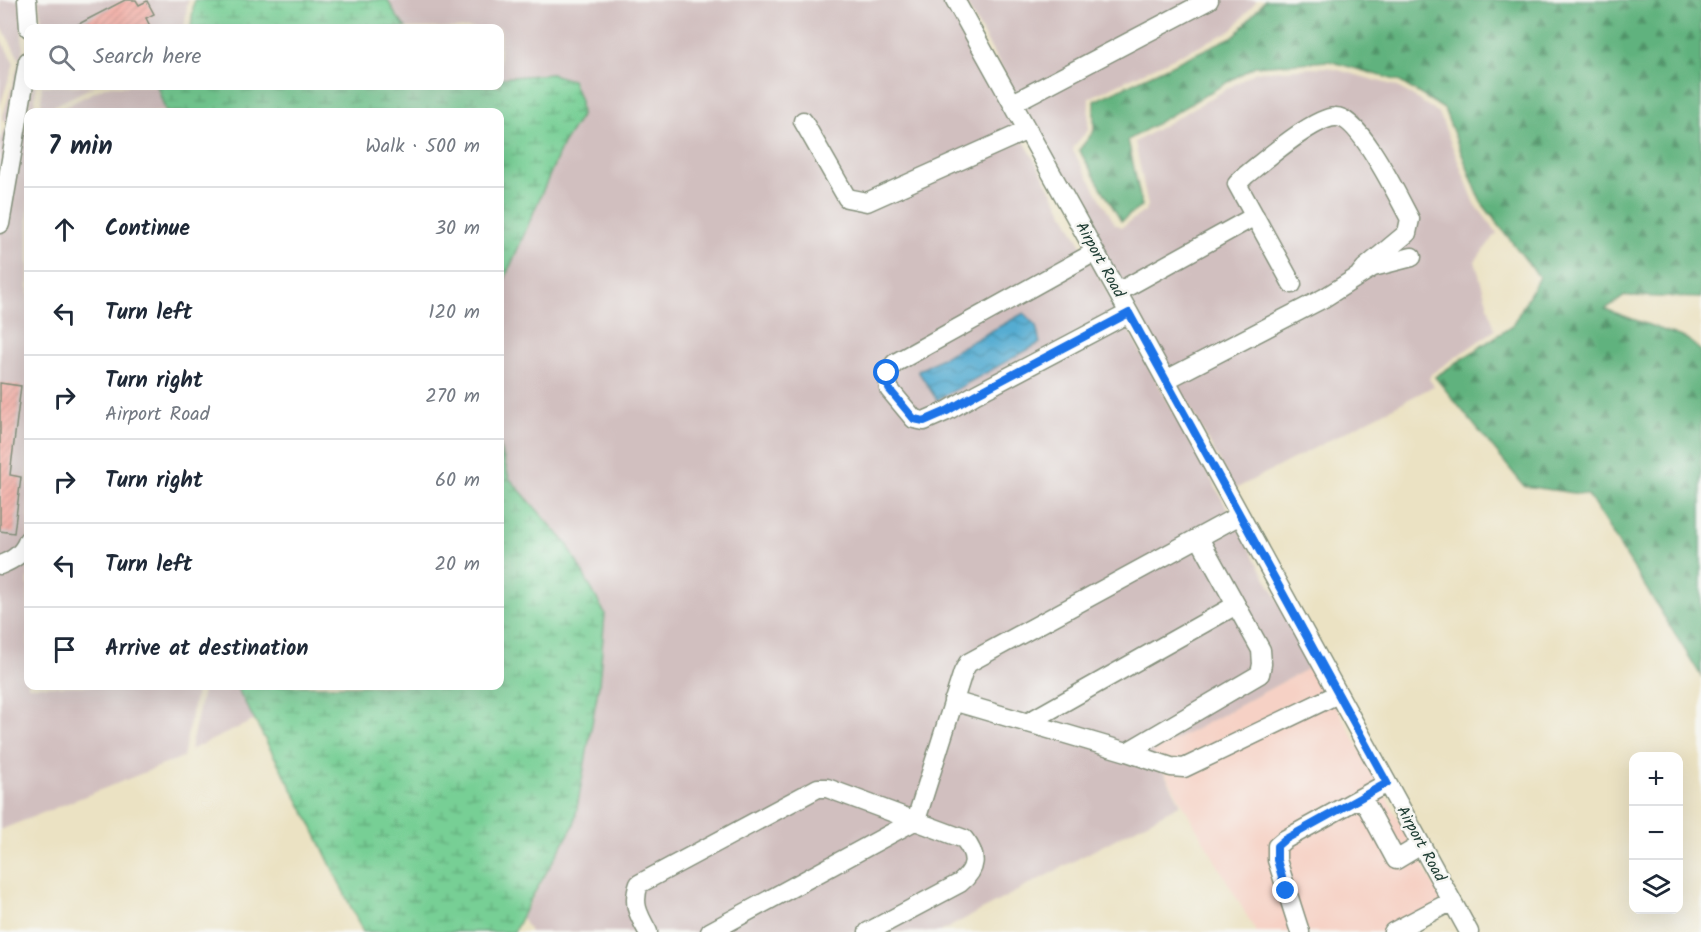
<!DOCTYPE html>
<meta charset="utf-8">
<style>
body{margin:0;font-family:Kalam,sans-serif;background:#f2f2f3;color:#1f2937}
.controls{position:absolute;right:18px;bottom:18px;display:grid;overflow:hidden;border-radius:12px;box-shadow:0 6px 24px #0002}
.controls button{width:54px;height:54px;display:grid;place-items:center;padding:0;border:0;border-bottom:2px solid #e0e1e3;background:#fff;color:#1f2937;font:30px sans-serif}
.stop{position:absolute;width:18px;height:18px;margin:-14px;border:4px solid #1a73e8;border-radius:50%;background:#fff}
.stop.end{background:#1a73e8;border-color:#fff;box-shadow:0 2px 6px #0008}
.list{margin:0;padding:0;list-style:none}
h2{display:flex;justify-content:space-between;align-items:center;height:78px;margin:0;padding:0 24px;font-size:26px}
h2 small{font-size:20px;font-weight:400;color:#747a83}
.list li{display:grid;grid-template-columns:39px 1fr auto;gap:18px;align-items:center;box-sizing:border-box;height:84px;padding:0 24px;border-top:2px solid #e0e1e3}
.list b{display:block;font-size:22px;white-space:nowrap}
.list p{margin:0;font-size:20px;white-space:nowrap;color:#747a83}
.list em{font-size:20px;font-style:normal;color:#747a83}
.icon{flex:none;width:33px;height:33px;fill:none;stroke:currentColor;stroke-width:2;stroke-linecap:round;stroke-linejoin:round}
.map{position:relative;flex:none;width:1701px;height:932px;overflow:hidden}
.search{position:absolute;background:#fff;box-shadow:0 6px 24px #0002;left:24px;top:24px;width:480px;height:66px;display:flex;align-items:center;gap:15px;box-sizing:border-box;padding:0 21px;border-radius:12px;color:#747a83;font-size:22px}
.panel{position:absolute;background:#fff;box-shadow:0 6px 24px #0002;left:24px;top:108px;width:480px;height:582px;border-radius:12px}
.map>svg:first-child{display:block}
.built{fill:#f6d1c5}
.industrial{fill:#d1bfbf}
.forest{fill:url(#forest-firs);stroke:#407859;stroke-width:1.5}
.wetland{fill:url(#wetland-marsh);stroke:#4b8664;stroke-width:1.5}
.water{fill:url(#water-waves);stroke:#3a7482;stroke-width:1.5}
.building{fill:url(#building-hatch)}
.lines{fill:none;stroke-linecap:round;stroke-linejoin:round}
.minor-casing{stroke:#85907c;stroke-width:21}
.minor{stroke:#fff;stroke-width:18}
.route{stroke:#1a73e8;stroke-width:8}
.labels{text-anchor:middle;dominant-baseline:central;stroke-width:5;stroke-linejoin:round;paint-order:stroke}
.street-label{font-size:16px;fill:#1f3d34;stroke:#f6f6f2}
</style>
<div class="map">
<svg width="1701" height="932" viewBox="0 0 1701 932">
<defs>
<pattern id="forest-firs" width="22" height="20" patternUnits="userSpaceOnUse" patternTransform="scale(1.5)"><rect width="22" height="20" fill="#61b27e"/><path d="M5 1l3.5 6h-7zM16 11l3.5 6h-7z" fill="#4f9268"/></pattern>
<pattern id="wetland-marsh" width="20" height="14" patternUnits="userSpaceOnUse" patternTransform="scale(1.5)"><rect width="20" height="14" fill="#77cf95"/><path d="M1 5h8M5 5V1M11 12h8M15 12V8" fill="none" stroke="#61a97a"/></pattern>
<pattern id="water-waves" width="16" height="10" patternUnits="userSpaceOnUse" patternTransform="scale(1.5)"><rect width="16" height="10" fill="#54acd1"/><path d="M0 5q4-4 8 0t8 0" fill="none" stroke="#458daa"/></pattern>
<pattern id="building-hatch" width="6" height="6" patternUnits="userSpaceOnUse" patternTransform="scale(1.5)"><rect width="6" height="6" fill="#f4a69d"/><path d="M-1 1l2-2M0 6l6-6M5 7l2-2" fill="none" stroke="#c58881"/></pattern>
</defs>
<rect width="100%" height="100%" fill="#f6f6f2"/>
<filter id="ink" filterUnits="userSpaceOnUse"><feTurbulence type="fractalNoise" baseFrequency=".0167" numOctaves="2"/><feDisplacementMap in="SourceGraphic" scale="12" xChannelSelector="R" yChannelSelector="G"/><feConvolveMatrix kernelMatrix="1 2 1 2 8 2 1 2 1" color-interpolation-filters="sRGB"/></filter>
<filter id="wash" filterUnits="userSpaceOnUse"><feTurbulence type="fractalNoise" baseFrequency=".008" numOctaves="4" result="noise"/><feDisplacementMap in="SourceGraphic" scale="24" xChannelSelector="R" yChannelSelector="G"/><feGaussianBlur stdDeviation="1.35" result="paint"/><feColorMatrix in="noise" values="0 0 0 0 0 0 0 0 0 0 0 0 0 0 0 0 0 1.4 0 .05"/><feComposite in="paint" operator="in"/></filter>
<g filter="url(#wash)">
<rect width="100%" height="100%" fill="#ebe2c3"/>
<path class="built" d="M1314,665L1446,907L1396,932H1256L1153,752Z"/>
<path class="industrial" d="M0,0H19L20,5L23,48L10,124H7L2,119L20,60L0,24Z
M38,0H188L184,28H43Z
M388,0H946L1314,665L1153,752L1181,804L940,932H530L522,917L574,825L599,684L605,614L567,544L509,478L500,445V290L563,144L581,116L551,74L500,78V28H406L395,14Z
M964,0H1257L1232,30L1089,98L1088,130L1074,146L1073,151L1115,224L1122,227L1145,211L1148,206L1135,142L1256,72L1327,67L1396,86L1439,113L1475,204L1497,233L1475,261L1495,330L1431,374L1429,379L1434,386L1235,489Z
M0,38L14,63L0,106Z
M32,86H36L34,112H28V124H25Z
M42,86H94L41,112Z
M107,86H157L166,112H54Z
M3,130L28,131V686H197L183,757L0,830V145Z
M204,686H236L255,720L190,750Z"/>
<path class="forest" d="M1265,0H1701V298L1625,296L1605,309L1687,339L1701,351V676L1588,495L1524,486L1435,377L1512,326L1539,277L1481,202L1444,109L1399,81L1329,61L1255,66L1128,140L1142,206L1121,221L1079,150L1094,131V101L1236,35Z"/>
<path class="wetland" d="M194,0H388L395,14L406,28H191Z
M551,74L572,80L580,101L581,116L563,144L500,290V112H166L157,86H500V78Z
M500,445L509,478L567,544L605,614L599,684L574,825L529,902L514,932H363L309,820L236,686H500Z"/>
<path class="water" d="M1024,313L1036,326L1040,343L937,400L918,371Z"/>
<g id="blocks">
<path class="building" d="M125,0H136L139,5L147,1L154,14L146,18L151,28H71Z
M0,383L21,386L10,475L21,477L14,533L0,531Z"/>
</g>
</g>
<g filter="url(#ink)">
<use href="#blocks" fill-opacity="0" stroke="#85907c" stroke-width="1.5"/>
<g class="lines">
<defs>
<path id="minor" d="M27,0L29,28
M955,0L1129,313L1469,932
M1013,103L1209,0
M803,121L847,198L867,202L1028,130
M0,224L28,61
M1095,252L895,363L887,373L889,389L914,419L924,421L947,411L976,394L1129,313
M1292,284L1237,184L1246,175C1265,160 1313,118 1335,117C1359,115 1399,199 1410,219L1407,233L1365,268L1360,274
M1118,292L1255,216
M1166,380L1324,298L1373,267L1412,257
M0,565C13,560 23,554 28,540
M953,701L1127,752L1260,674L1262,664L1261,650L1199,538
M1027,723L1236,605
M1127,752L1171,767L1184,768L1338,694
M1362,797L1396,860L1421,845
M648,932C638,914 632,904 639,884L818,788H827L964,839C978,856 977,869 960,883L868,932
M710,932L916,820L963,672L968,663L1240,515
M1300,932L1277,860V846L1284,840L1387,783
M1393,932L1452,901"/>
</defs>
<use href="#minor" class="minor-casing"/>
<use href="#minor" class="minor"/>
</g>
</g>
<g class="lines" filter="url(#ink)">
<path class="route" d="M887,373L889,389L914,419L924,421L947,411L976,394L1129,313L1387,783L1284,840L1277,846V860L1286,891"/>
</g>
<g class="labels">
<g class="street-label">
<text transform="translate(1100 260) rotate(61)">Airport Road</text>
<text transform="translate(1421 844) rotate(61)">Airport Road</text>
</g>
</g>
</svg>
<div class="controls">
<button>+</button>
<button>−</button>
<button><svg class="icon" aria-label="layers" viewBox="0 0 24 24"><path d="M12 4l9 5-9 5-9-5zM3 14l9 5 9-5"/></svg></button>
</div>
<div class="stop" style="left:887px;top:373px"></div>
<div class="stop end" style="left:1286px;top:891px"></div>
<div class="search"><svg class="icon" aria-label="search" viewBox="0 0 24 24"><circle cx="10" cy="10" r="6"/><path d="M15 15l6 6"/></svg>Search here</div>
<section class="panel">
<h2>7 min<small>Walk · 500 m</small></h2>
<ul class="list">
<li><svg class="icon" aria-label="ahead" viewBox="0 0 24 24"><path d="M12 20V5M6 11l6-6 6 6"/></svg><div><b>Continue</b></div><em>30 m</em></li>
<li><svg class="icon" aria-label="left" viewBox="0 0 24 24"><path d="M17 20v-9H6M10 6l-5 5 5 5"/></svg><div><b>Turn left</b></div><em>120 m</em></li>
<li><svg class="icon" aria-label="right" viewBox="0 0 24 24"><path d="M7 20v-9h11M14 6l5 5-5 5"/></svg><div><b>Turn right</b><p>Airport Road</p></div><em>270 m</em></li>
<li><svg class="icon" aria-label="right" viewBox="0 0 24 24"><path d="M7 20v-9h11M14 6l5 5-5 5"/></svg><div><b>Turn right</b></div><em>60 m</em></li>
<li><svg class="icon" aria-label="left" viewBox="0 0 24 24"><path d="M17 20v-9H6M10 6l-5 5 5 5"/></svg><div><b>Turn left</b></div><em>20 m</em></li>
<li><svg class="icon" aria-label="arrive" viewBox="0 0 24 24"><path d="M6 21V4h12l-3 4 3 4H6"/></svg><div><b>Arrive at destination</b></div></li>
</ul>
</section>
</div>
